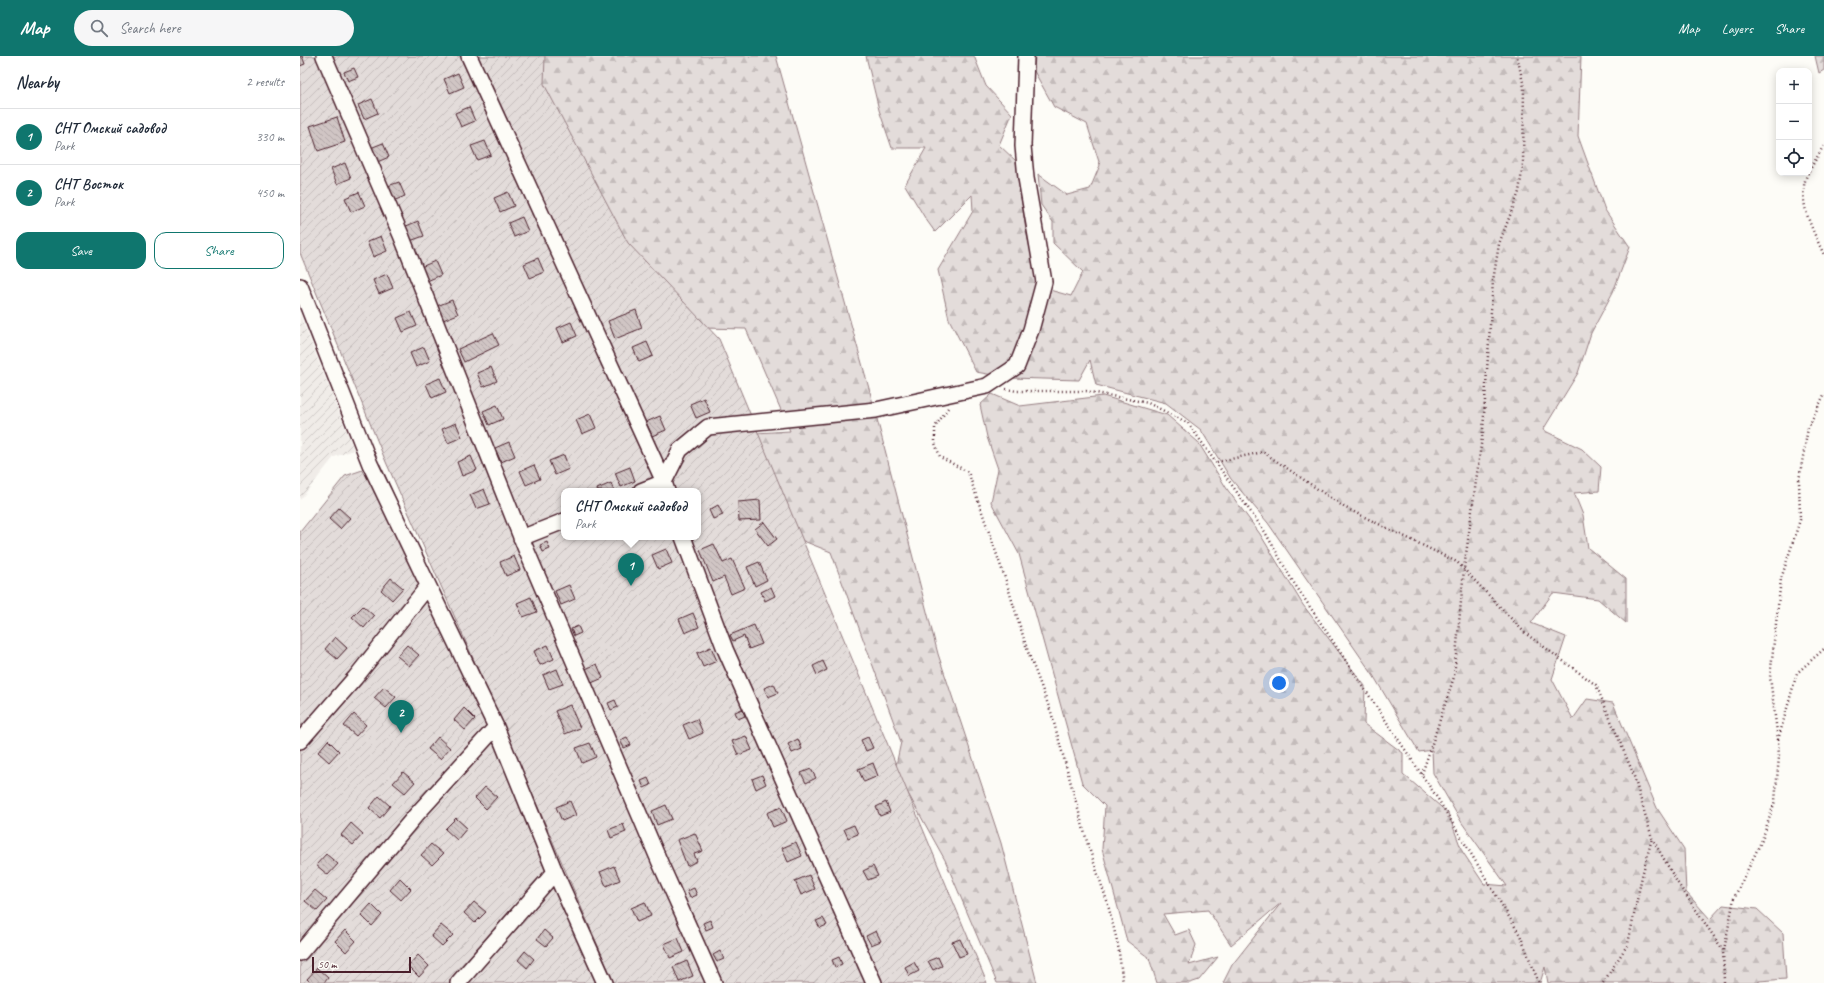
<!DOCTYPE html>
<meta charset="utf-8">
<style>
body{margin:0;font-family:Caveat,sans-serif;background:#f6f6f7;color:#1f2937}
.controls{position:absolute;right:12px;top:12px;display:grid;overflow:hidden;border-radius:8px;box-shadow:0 2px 10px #0003}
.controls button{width:36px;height:36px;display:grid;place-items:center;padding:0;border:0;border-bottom:1px solid #e0e1e3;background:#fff;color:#1f2937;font:20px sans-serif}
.scale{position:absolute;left:12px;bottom:10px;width:99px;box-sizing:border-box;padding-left:4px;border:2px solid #4a1f2b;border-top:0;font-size:11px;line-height:14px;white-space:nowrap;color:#4a1f2b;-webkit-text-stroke:3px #fdfcf7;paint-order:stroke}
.you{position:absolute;left:979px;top:627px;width:14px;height:14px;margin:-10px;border:3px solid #fff;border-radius:50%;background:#1a73e8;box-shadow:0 0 0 6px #1a73e833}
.badge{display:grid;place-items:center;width:26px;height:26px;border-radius:50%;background:#0f766e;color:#fff;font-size:13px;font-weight:700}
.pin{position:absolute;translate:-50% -33px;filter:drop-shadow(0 1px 2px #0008)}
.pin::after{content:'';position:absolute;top:21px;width:14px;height:12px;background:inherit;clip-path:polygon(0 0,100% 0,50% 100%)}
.popup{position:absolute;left:261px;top:432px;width:140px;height:52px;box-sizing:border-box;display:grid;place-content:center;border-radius:8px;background:#fff;filter:drop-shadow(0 1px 3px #0005);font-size:13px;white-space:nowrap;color:#747a83}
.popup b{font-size:15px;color:#1f2937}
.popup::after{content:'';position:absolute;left:50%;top:100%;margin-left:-8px;border:8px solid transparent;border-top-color:#fff}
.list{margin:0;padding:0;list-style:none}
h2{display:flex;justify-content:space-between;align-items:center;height:52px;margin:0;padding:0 16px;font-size:17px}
h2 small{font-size:13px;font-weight:400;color:#747a83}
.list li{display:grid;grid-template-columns:26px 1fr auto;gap:12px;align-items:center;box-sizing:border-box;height:56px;padding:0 16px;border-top:1px solid #e0e1e3}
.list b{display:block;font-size:15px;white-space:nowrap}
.list p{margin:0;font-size:13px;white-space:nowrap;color:#747a83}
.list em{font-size:13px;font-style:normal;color:#747a83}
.actions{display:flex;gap:8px;padding:12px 16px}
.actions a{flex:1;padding:9px 0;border:1px solid #0f766e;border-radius:12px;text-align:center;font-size:14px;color:#0f766e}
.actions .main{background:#0f766e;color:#fff}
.icon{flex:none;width:22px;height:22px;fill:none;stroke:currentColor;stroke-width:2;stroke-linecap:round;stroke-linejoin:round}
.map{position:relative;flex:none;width:1524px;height:927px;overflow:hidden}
header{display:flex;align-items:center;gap:24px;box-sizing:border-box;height:56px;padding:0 20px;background:#0f766e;color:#fff}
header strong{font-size:19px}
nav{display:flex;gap:22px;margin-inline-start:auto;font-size:14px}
.search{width:280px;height:36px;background:#f6f6f7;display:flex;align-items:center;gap:10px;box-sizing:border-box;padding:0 14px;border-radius:22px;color:#747a83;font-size:15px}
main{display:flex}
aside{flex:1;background:#fff}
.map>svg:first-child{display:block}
.industrial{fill:url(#industrial-furrows)}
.forest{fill:url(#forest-firs);stroke:#967e82}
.garden{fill:url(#garden-furrows);stroke:#967e82;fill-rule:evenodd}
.building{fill:url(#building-back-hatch);stroke:#4a1f2b}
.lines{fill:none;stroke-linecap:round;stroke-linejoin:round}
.minor-casing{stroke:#4a1f2b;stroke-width:18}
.path{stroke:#4a1f2b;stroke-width:2.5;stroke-dasharray:1 3;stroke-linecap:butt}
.minor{stroke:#fdfcf7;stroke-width:15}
</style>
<header>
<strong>Map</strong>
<div class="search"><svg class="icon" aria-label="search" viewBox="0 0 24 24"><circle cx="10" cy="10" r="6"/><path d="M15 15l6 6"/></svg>Search here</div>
<nav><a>Map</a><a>Layers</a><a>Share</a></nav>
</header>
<main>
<aside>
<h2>Nearby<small>2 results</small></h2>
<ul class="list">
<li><span class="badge">1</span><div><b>СНТ Омский садовод</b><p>Park</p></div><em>330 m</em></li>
<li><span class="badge">2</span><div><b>СНТ Восток</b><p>Park</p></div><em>450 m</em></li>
</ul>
<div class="actions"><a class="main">Save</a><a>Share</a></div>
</aside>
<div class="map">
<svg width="1524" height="927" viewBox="0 0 1524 927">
<defs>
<pattern id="industrial-furrows" width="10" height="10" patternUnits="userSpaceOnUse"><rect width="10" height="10" fill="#f0ece8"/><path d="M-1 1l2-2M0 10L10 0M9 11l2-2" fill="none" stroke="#cfcac7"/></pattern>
<pattern id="forest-firs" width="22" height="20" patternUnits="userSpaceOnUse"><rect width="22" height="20" fill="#e3dcda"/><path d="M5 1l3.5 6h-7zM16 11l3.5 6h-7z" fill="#c4bcbb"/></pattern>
<pattern id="garden-furrows" width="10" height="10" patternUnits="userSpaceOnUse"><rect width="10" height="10" fill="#e3dcda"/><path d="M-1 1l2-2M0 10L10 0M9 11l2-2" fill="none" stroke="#c4bcbb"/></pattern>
<pattern id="building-back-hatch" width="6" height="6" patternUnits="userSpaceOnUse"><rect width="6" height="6" fill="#d0c5c4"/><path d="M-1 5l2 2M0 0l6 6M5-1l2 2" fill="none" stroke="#b4a9a9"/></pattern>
</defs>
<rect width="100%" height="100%" fill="#fdfcf7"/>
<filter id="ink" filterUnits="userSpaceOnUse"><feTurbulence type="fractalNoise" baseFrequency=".025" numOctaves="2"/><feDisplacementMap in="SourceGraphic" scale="8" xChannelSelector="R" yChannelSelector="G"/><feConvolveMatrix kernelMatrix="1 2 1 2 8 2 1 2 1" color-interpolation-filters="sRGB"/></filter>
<g filter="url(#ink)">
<path class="industrial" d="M0,259L54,394L34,401L0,444Z"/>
<path class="forest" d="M205,0H476L570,336L638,598L701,787L737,927H697L645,804L595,714L601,686L531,496L436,458L421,379L490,375L446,273L359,271Z
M566,0H674L686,30L712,58L699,89L716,105L726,175L739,231L771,240L783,216L753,187V166L741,149L738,118L767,139L790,133L800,109L787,68L754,51L734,15L735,0H1281L1278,80L1305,154L1330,191L1313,236L1291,277L1278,317L1243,374L1282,393L1301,411L1299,435L1274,437L1283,459L1288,492L1326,523V567L1298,543L1253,537L1231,567L1266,581L1252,623L1273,663L1287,643L1313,647L1357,752L1384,793L1386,836L1410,863L1423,849L1457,853L1483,877L1486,923L1459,925V927H1248L1245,911L1240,927H923L932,909L981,847L931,889L908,854L863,858L875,879L889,874L896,889L889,909L918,901L899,924L890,927H857L849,902L827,885L802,793L805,750L782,727L719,498L691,446L698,413L687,381L680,349L692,338L720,350L803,340L867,359L898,386L927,433L960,478L1003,549L1065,630L1064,668L1103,697V718L1148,757L1162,795L1184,828L1207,830L1162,767L1133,717L1132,694L1119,696L1073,619L968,467L931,423L901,374L866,347L796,329L790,304L779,324L710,322L676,316L649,263L638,214L673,155L672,139L635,176L625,162L605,129L626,92H592L579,54Z
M1515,0H1524V14L1519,17Z"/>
<path class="garden" d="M0,0H245L244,28L328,187L419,283L687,927H314L196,654L86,406L0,197ZM264,435H398V481H264Z
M80,408L253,790L310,927H0V476L45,420Z"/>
<path class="building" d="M0,0H2L5,8L0,10Z
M54,12L58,21L48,25L44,16Z
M158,17L164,31L150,37L144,23Z
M72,43L78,57L64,63L58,49Z
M169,51L175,65L161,71L155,57Z
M37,61L45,86L18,95L10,70Z
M185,85L191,99L177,104L171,90Z
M83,87L89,101L75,107L68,93Z
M45,107L51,122L37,128L31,113Z
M99,126L105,140L91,146L85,131Z
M59,136L65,150L51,156L45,142Z
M208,136L214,150L200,156L194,142Z
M222,161L228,175L214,181L208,167Z
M118,165L124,180L110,185L104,171Z
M81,180L87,195L73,201L67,186Z
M238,202L244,216L230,222L224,208Z
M135,205L141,219L127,225L121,211Z
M87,218L93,232L79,238L73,224Z
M152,244L158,258L143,264L137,250Z
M336,254L342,272L315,283L308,265Z
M111,256L117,270L103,276L97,262Z
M271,266L277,280L263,286L257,272Z
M193,277L199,289L164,306L158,293Z
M347,286L353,300L339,306L333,292Z
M124,291L130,305L116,311L110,297Z
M191,311L197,325L183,331L177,317Z
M140,322L146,336L132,342L126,328Z
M404,342L410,356L396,362L390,348Z
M197,349L203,363L189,369L183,355Z
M290,358L296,372L282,378L276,364Z
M360,360L366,374L352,380L346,366Z
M156,367L162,381L148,387L142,373Z
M209,386L215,400L201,406L195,392Z
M264,399L269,413L255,419L249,405Z
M171,400L177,414L162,420L157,406Z
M234,409L240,423L226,429L220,415Z
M330,411L335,425L321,431L315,417Z
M311,427L314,435H298L297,433Z
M184,433L190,448L176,453L170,439Z
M460,444L461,464L439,465L438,446Z
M418,449L423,459L413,463L409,454Z
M39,452L50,462L40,473L29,463Z
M464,466L477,483L468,490L455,473Z
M247,486L250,493L243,496L240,489Z
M414,488L423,507L432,503L445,532L431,538L424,521L413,526L400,494Z
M366,493L372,507L358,513L352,499Z
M214,500L220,514L206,520L200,506Z
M459,506L467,524L455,530L447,511Z
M91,522L103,532L92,544L81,534Z
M269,529L275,543L261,549L255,535Z
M471,531L475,540L465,545L461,536Z
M231,541L237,556L223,561L217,547Z
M63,550L74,560L64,572L52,561Z
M393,557L399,571L385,577L379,563Z
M454,569L462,588L449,593L444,580L433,585L430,579Z
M278,570L281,577L274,580L271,573Z
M35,581L47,592L37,603L25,593Z
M107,589L119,599L109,610L97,600Z
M248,589L254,603L240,609L234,595Z
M411,591L417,605L403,611L397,597Z
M523,605L527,614L517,619L513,610Z
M297,608L303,622L289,628L283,614Z
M257,613L263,628L249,633L243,619Z
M474,628L478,637L468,641L464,632Z
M84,631L96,641L86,652L74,642Z
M315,644L318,651L311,654L308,647Z
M270,649L280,672L265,678L255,655Z
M164,652L175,663L165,674L154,664Z
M442,653L445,660L438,663L435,656Z
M54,658L66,669L56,680L44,670Z
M397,663L403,677L389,683L383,669Z
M446,680L452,694L438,699L432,685Z
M138,681L150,692L140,703L128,693Z
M327,681L331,689L324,692L320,684Z
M568,681L573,692L566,695L561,684Z
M498,683L502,693L492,697L488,688Z
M28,684L39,695L29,706L18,696Z
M290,687L296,701L282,707L276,692Z
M573,707L578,720L564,726L558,713Z
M511,713L516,722L506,727L501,717Z
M103,716L115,726L105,737L93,727Z
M462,719L466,728L456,733L452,723Z
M348,722L351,729L344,732L341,725Z
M185,731L197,741L186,753L175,742Z
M79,740L90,750L80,762L69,752Z
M270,745L276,759L262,765L256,751Z
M586,746L590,756L580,760L576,751Z
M366,749L372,763L357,769L352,755Z
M481,751L487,765L473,771L467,757Z
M156,762L167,772L157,784L145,773Z
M51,767L63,778L53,789L41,779Z
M323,768L326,776L311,782L308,774Z
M554,769L558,778L548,782L544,773Z
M395,777L403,795L394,798L397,805L387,810L377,784Z
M496,786L502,800L488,806L482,792Z
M131,788L143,798L132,809L121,799Z
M26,798L38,808L28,819L16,809Z
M314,810L320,824L306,830L300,816Z
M573,810L578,820L568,824L563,815Z
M509,819L515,833L501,839L495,825Z
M100,822L111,833L101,844L90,834Z
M394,832L397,839L390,842L387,835Z
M15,834L27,844L17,855L5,845Z
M174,846L186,856L175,867L164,857Z
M345,846L351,860L337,866L331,852Z
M71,848L82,859L72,870L61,859Z
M523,862L527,869L520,872L516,865Z
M410,864L413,871L406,874L403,867Z
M141,869L153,879L142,890L131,880Z
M45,874L56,885L46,896L35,885Z
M244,874L253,882L246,890L237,883Z
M576,875L581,885L571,889L566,880Z
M378,882L384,896L370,902L364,888Z
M660,883L667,898L659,901L652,886Z
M225,895L234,903L227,912L218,904Z
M420,895L424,903L417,906L413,899Z
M118,899L129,910L119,921L108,910Z
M539,901L542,908L535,911L532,904Z
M638,901L642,910L633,914L628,905Z
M387,905L393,920L379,926L373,911Z
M614,906L619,915L609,920L605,911Z
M17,912L28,922L24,927H11L7,923Z"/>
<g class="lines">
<defs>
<path id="minor" d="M24,0L101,179L225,491L361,809L414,927
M169,0L364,426L341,435
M0,230L70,408L196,671L255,816L305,927
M367,435L364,426L380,394L408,371L576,354L687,330L717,310L731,274L744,226L726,122L723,90L726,0
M383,481L425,593L574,927
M221,482L264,465
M0,685L55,622L128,530
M0,897L116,759L196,671
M158,927L255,816"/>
</defs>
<use href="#minor" class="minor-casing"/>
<path class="path" d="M1509,115L1524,89
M1508,117C1495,143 1513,174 1524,199
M706,333L717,335H786L848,347L888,367L965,476L992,524L1138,743L1220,879L1239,927
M648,352L635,371V387L640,401L668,416L706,525L728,596L751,656L788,789L807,845L818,889L823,927
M917,406L963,396L1044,451L1157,506L1225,577L1296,629L1333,717L1352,782L1377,826L1423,894L1424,927
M1478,684L1470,621L1481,523L1500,464L1499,424L1508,372L1524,339
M1122,718L1154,621L1164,513L1183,374L1193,225L1199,188L1219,136L1223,108L1224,31L1217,0
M1424,894L1434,842L1462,784L1475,745L1479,701L1478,684L1497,617L1524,593
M1303,927L1328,888L1342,820L1352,782"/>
<use href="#minor" class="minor"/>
</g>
</g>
</svg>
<div class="controls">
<button>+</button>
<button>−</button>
<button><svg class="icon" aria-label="locate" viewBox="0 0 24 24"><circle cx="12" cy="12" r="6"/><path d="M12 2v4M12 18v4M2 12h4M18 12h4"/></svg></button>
</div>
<div class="scale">50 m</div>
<div class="you"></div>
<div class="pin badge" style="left:331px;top:530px">1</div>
<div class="popup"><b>СНТ Омский садовод</b>Park</div>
<div class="pin badge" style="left:101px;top:677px">2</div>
</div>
</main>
